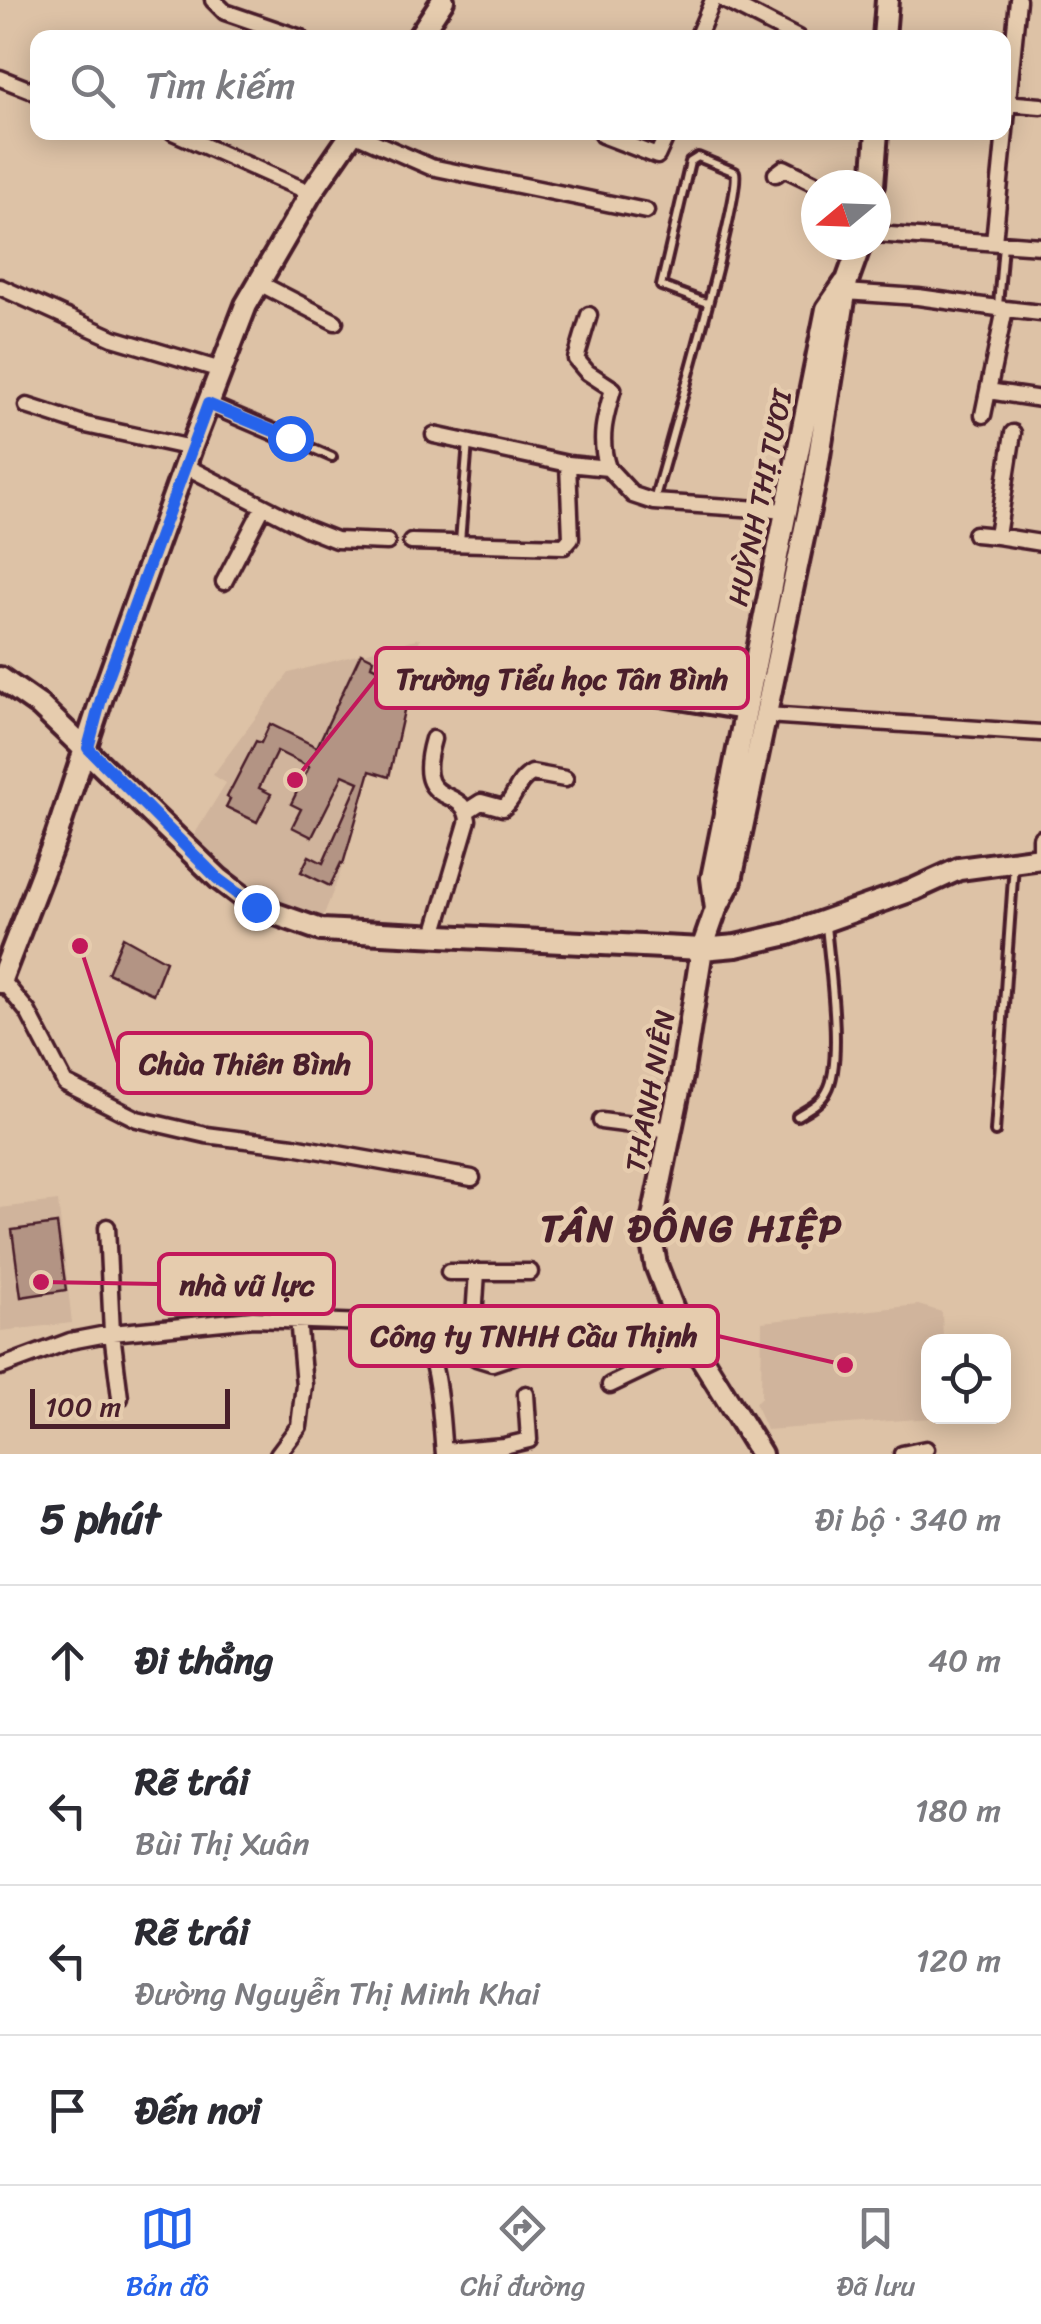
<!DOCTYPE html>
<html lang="vi">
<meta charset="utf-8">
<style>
body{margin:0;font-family:Sriracha,sans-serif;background:#f2f2f3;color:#2b2b33}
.controls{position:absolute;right:30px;bottom:30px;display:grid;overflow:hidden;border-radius:20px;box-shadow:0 5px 25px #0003}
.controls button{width:90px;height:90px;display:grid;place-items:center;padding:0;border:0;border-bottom:2px solid #e1e1e2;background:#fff;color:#2b2b33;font:50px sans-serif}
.compass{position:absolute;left:801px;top:170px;width:90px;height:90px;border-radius:50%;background:#fff;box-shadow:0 5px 25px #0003;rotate:251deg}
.scale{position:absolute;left:30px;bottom:25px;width:200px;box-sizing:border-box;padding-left:10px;border:5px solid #4a1f2b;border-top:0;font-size:28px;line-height:35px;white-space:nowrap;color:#4a1f2b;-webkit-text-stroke:8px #e6ccae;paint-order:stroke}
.stop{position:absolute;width:30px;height:30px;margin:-22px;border:8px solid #2563eb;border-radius:50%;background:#fff}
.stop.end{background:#2563eb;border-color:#fff;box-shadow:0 2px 10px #0008}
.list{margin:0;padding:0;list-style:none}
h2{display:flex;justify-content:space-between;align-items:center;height:130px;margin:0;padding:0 40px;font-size:42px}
h2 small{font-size:32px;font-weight:400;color:#7c7c81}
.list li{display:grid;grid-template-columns:65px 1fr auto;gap:30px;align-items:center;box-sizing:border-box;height:150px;padding:0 40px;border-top:2px solid #e1e1e2}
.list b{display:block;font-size:38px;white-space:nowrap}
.list p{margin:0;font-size:32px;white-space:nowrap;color:#7c7c81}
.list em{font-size:32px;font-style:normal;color:#7c7c81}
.icon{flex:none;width:55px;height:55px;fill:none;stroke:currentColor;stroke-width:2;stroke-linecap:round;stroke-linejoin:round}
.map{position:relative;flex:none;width:1041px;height:1454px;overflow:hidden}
.search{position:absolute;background:#fff;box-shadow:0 5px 25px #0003;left:30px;right:30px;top:30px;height:110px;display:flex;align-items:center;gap:25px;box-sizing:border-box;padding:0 35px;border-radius:20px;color:#7c7c81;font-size:38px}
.sheet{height:730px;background:#fff}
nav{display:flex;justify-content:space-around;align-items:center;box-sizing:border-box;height:140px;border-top:2px solid #e1e1e2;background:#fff;font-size:28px;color:#7c7c81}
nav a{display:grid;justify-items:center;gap:5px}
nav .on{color:#2563eb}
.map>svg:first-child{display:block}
.built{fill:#d0b49c}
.building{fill:#b39484;stroke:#4a1f2b;stroke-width:2.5}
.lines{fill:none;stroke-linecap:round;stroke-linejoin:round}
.lane-casing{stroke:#4a1f2b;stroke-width:14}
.street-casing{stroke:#4a1f2b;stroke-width:21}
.secondary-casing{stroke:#4a1f2b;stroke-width:28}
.lane{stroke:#e6ccae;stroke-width:6}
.street{stroke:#e6ccae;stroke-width:14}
.secondary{stroke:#e6ccae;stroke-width:20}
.route{stroke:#2563eb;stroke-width:12}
.labels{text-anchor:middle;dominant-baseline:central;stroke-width:9;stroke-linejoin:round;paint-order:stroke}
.street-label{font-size:28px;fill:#4a1f2b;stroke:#e6ccae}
.district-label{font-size:38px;font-weight:bold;letter-spacing:2.5px;fill:#4a1f2b;stroke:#e6ccae}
.leader{fill:none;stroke:#c2185b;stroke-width:4}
.callout-dot{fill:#c2185b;stroke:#e6ccae;stroke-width:4}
.callout{fill:#e6ccae;stroke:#c2185b;stroke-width:4}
.callout-label{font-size:30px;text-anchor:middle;font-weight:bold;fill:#4a1f2b}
</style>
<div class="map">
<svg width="1041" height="1454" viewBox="0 0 1041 1454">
<rect width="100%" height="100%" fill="#ddc2a6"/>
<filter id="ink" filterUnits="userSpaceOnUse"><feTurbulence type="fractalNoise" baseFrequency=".01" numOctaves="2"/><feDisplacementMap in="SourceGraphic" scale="20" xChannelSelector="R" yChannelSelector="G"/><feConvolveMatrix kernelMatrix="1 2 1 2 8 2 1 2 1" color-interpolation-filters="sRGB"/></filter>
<g filter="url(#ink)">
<path class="built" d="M420,638L389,777L370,771L340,874L321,922L261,901L222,873L191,840L226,783L213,775L289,673Z
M58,1201L72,1323L1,1331L0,1208Z
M918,1305L942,1312L943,1341L928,1342V1416L946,1417L766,1430L755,1403L761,1397L762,1322Z"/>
<path class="building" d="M361,653L373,659L371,666L410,684L389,777L370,771L343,864L341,863L330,886L301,872L309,856L323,863L359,782L343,775L312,837L292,827L301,809L291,804L309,767L277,751L259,788L271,794L257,822L226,807L230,799L227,797L256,741L261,743L270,724L317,747Z
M123,937L166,961L153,994L108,973Z
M57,1224L66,1290L21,1297L12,1230Z"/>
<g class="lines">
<defs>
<path id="lane" d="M998,306L1003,244
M300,443L332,457
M654,501C665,459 743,193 735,172L698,157L690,162L661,286L707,303
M460,542L468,442
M626,696L739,715
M797,1116C808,1109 821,1103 827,1091C844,1062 829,962 826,925
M995,1132L1014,864"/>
<path id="street" d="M213,0L225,12L301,38
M724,0L798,38
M697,38L713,0
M0,78L38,93
M1004,103L1041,106
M173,132L311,193
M353,133L431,167L646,211
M602,135L657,156L668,132
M776,174L784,168L819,185
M876,234L1041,246
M994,242L1018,0
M259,283L335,322
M0,287L113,338L221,370
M845,292L918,297L1005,309L983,415
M1005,309L1041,313
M589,315L576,359L587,372L613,389C605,417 598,440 608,468
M988,391L1041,399
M208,404L299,443
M27,406L86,425L191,448
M1013,433L997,536L1041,543
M434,435L568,464
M185,466L308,529L336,540L387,542
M975,534L997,536
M411,542L564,546L571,538L568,464L608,468L633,495L654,502L788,511
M224,582L263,507
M766,715L1041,733
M433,739C412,812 464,783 468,820L434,935
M467,811L481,802L503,808C516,799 515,782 532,773L565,779
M1041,858V838
M1,979L28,1012L65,1083L137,1119L206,1135L293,1146L472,1178
M601,1121L671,1130
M107,1227L112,1333L120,1398
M477,1272H530
M471,1350L476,1358L492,1363L553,1343
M427,1351H468L472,1348L477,1272H449
M0,1367L70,1341L112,1333L253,1319L397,1324C402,1325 408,1325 413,1328C440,1344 441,1426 444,1454
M610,1385L692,1346
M444,1451L504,1446L529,1440L526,1394
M278,1454L299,1426L304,1385L298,1318
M902,1454L926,1449"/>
<path id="secondary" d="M418,38L443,0
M884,38L887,0
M873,185L877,132
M0,678L40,706L219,879L256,907L321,930L702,949L736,946L788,934L915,889L959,869L1041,858
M716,909L712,878L827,309L845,283
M0,982L56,837L105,688L191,448L246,305L311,193L353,132
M761,1454L676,1317L656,1265L650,1232L682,1076L702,949L716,909L731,880L815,481L847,281L860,245"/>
</defs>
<use href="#lane" class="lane-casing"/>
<use href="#street" class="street-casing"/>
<use href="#secondary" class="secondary-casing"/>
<use href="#lane" class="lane"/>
<use href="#street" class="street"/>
<use href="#secondary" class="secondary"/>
</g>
</g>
<g class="lines" filter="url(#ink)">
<path class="route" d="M256,907L218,879L88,748L104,688L208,404L290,438"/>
</g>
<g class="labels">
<g class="street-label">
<text transform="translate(760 498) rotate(-78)">HUỲNH THỊ TƯƠI</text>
<text transform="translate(650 1091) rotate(-79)">THANH NIÊN</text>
</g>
<g class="district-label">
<text x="692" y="1228">TÂN ĐÔNG HIỆP</text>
</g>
</g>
<path class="leader" d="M295 780L376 678M80 946L118 1063M41 1282L159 1284M845 1365L718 1336"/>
<g class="callout-dot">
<circle cx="295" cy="780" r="10"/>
<circle cx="80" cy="946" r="10"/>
<circle cx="41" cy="1282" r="10"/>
<circle cx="845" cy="1365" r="10"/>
</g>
<g class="callout">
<rect x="376" y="648" width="372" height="60" rx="10"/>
<rect x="118" y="1033" width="253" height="60" rx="10"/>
<rect x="159" y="1254" width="175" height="60" rx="10"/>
<rect x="350" y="1306" width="368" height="60" rx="10"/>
</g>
<g class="callout-label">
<text x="562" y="689">Trường Tiểu học Tân Bình</text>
<text x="245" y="1074">Chùa Thiên Bình</text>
<text x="247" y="1295">nhà vũ lực</text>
<text x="534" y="1346">Công ty TNHH Cầu Thịnh</text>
</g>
</svg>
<div class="controls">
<button><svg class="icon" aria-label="locate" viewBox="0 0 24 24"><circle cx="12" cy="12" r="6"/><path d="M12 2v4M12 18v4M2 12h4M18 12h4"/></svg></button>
</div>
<svg class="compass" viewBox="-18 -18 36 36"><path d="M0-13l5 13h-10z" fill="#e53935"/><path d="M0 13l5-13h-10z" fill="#7c7c81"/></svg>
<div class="scale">100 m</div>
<div class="stop" style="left:290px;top:438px"></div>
<div class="stop end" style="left:256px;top:907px"></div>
<div class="search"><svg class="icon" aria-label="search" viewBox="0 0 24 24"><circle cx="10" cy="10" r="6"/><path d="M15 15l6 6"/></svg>Tìm kiếm</div>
</div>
<section class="sheet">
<h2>5 phút<small>Đi bộ · 340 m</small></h2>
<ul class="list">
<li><svg class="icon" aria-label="ahead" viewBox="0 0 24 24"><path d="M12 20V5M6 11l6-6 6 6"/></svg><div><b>Đi thẳng</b></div><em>40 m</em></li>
<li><svg class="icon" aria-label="left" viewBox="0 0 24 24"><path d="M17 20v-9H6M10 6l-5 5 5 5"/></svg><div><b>Rẽ trái</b><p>Bùi Thị Xuân</p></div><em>180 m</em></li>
<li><svg class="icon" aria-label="left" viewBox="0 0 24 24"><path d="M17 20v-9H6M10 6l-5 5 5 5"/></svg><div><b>Rẽ trái</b><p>Đường Nguyễn Thị Minh Khai</p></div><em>120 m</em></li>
<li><svg class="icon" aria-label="arrive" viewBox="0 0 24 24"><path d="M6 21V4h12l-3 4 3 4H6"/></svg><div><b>Đến nơi</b></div></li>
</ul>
</section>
<nav>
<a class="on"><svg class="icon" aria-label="map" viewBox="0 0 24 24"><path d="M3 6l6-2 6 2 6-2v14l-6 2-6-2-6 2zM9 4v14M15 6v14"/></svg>Bản đồ</a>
<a><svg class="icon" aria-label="directions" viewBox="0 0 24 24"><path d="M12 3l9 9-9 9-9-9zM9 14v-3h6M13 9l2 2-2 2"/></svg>Chỉ đường</a>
<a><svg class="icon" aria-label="saved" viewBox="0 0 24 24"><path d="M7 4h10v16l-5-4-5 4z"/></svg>Đã lưu</a>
</nav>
